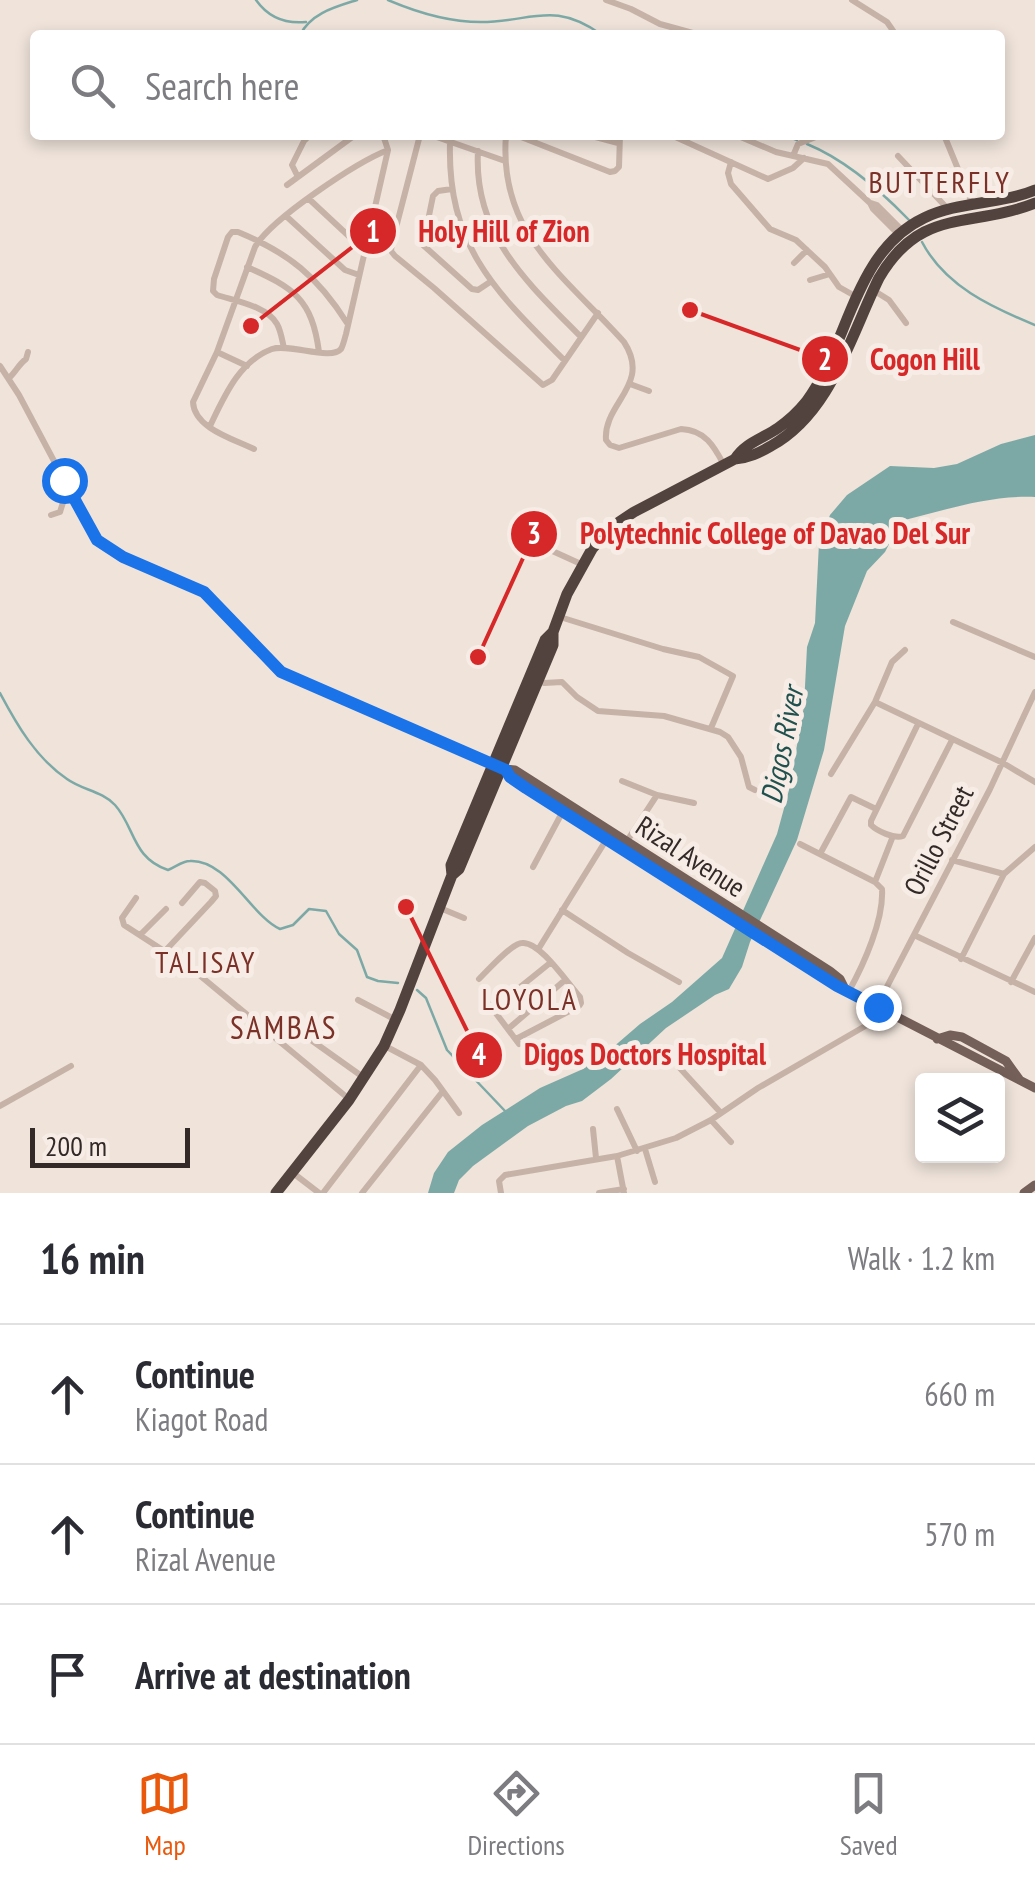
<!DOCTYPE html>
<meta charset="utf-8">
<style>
body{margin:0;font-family:"PT Sans Narrow",sans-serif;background:#f7f7f7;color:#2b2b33}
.controls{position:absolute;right:30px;bottom:30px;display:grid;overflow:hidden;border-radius:10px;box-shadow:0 5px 15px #0003}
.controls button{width:90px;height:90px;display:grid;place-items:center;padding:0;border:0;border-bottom:2px solid #e1e1e2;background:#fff;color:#2b2b33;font:50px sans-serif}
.scale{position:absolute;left:30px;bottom:25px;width:160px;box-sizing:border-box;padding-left:10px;border:5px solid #332927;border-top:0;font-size:28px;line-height:35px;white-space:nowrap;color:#332927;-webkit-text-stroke:8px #f7ede6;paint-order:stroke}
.stop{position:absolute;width:30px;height:30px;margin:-22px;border:8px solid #1a73e8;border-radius:50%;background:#fff}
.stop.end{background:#1a73e8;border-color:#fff;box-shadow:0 2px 10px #0008}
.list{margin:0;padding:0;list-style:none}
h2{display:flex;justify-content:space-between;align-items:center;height:130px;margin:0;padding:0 40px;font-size:42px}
h2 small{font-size:32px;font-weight:400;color:#7c7c81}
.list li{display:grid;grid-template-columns:65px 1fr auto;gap:30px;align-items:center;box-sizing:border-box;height:140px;padding:0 40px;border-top:2px solid #e1e1e2}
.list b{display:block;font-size:38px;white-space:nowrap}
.list p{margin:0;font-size:32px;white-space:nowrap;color:#7c7c81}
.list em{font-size:32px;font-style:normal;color:#7c7c81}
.icon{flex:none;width:55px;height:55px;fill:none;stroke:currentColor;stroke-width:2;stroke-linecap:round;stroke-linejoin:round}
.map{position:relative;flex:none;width:1035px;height:1193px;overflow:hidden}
.search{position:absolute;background:#fff;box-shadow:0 5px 15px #0003;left:30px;right:30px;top:30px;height:110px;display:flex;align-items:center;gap:25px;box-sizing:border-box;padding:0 35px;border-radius:10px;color:#7c7c81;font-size:38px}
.sheet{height:550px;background:#fff}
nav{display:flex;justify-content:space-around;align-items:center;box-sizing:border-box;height:140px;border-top:2px solid #e1e1e2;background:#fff;font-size:28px;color:#7c7c81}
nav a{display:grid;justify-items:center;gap:5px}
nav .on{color:#ea580c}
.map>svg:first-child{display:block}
.water{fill:#7ca9a6}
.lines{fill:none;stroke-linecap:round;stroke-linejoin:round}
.stream{stroke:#7ca9a6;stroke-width:2.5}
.minor{stroke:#c6b2a7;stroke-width:6}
.major{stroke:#745f59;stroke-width:9}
.highway{stroke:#53433f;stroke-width:11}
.route{stroke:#1a73e8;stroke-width:12}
.labels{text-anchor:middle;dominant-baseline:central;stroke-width:10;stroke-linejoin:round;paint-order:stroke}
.street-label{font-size:28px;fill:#332927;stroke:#f7ede6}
.neighbourhood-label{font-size:30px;letter-spacing:2.5px;fill:#7b3127;stroke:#f7ede6}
.water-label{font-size:30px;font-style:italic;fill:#20514e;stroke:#f7ede6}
.quarter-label{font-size:32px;letter-spacing:2.5px;fill:#7b3127;stroke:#f7ede6}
.leader{fill:none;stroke:#d62828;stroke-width:4}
.callout-dot{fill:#d62828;stroke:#f7ede6;stroke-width:4}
.mark-label{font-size:30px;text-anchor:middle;font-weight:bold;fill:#fff}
.callout-label{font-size:30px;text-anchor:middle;font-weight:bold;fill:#d62828;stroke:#f7ede6;stroke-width:10;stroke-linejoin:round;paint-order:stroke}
</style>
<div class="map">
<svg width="1035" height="1193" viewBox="0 0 1035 1193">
<rect width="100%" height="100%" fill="#efe3da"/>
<path class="water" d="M1035,435V497C990,495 945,510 901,521L885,552L867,571L845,626L824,750L797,840L750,942L742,967L729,989L715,995L666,1028L611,1079L582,1101L566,1106L528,1126L473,1166L459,1180L454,1193H428L434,1173L448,1152L482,1125L540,1088L583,1069L611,1049L640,1024L672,1002L722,958L777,834L789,790L804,706L807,647L815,623L819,543L830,515L847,495L890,466L934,468L957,464L1001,444Z"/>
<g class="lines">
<path class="stream" d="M256,0C268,17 286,24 306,22
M388,0C416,12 450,22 481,22C532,22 553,0 602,35
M300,35C311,13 335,7 357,0
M785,135L797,140
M807,144C846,160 880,190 909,220
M922,242C945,286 991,307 1035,325
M0,693C17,725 36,758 67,779C82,790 102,791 115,805C135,827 132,858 168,870C176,867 182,861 190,861C227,859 251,916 280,929L293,925L309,909L326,911L339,934L357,950L367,977L378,981L398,983
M417,990L426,998L447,1050L506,1112"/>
<path class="minor" d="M606,0L631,9L660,24L700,35
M852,0L887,22L896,35
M420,135L392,243L391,251L395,256L434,288L543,385L552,380L598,313
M431,135L505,161
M506,135C498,234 565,276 624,342C652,385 603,403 606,440L610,445L619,448L681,429C705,430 714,446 724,465
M516,135L610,172L615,171L619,167L620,135
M588,135L618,143
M671,135L768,179L793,168L804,158
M736,135L776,152L828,164L870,203L873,209L900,236
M944,135L972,203
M450,142C447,247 496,292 565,361
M478,151C473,235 528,283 581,337
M793,156L798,144L821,135
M898,156L947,208
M731,162L728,173L731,184L770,229L796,240L825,267L839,287L855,296
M298,177L292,165L304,141L310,135
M287,185L355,135
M452,189L438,191L433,196L423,245L472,289L478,290L490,282
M309,199L354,241L366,245
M871,203L877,205L903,231
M286,216L345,270L359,275
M794,263L807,250
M247,267C294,288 312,299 319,352
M810,280L830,274
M873,290L889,300L906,323
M284,348C282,340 281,331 277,324C267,306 235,301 217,295L213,291L214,279L228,237L232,232H238C289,253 318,277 347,323
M217,352L247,366
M0,366L19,395L89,527L97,540L109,549L204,592L281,672L492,763
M9,378C16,372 18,365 26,359L28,352
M630,384L649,391
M210,426C224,397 239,361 272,349C289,343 331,361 341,349C343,346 345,337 346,334L388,150L383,135
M254,449C233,439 194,428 193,402L217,352L255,247C271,219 357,162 388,150
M51,515L60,512L65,496L64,486
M548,549L581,564
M560,617L663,649L699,657L733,676L711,728
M953,622L1035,657
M536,680L544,683L562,682L577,697L598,711L664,716L720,732L728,737L741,757L749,787L755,790
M875,702L1003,763L1035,782
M918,724L871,821V825C877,831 894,839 903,836L952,740
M831,774L875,702L892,662L905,650
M622,781L657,795L694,803
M627,841L657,795
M800,844L875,882L882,889C884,919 864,964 849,991
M820,854L851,797L876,809
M952,860L1004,874
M533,867L563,811
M875,882L893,836
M136,898L122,918L124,925L192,969L349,1099
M440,908L464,918
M562,910L628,953L679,982
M140,935L166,909
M914,935L1035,992
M539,948L608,837
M165,951L211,902L216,896L215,891L205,883L200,882L182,903
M961,959L1004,874L1035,847
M479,979C487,971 512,943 522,943C540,941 568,984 580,997L581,1003L579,1006L516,1039
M1011,982L1035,938
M358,1000L396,1020
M489,1004L519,1044
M493,1009L550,963
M508,1029L565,980
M311,1040L363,1077
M385,1046L421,1065L435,1080L459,1113
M677,1065L721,1113
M0,1106L71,1066
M617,1109L637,1151
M711,1120L731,1142
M593,1129L596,1158
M645,1149L655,1182
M617,1156L624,1193
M293,1173L319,1193
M323,1193L421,1065
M362,1193L443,1091
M501,1193L499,1181L505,1175L617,1156L676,1138L711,1120L758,1088L867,1025L990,789L1035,692
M599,1193L624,1189"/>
<path class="major" d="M505,769L515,770L830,971L840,979L845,989
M506,770L510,777L520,784L837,986L1035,1088
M937,1039L950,1035L962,1037L1006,1061L1019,1079
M1024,1193L1035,1185"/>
<path class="highway" d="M735,459C745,443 762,439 778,428C788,421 798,412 806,402C849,345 853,252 924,218C959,201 999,205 1035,190
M452,875L451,865L545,640L553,632
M276,1193L349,1100L384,1046L400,1010L452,875L459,869L553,645V632L567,594L592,549L610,528L634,512L735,459C749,458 759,453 771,446C831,413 850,337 879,278C921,206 970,229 1035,203"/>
</g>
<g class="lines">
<path class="route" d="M64,480L97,540L123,557L204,592L281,672L506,770L510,777L526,788L837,986L878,1007"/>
</g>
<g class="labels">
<g class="street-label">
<text transform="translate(938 840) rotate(-63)">Orillo Street</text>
<text transform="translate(691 856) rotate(33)">Rizal Avenue</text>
</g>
<g class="neighbourhood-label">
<text x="940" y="181">BUTTERFLY</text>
<text x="206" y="961">TALISAY</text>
<text x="530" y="998">LOYOLA</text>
</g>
<g class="water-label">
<text transform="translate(781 745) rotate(-79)">Digos River</text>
</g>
<g class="quarter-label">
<text x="284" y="1027">SAMBAS</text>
</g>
</g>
<path class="leader" d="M251 326L373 231M690 310L825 359M478 657L534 534M406 907L479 1055"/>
<g class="callout-dot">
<circle cx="251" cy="326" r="10"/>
<circle cx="690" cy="310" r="10"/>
<circle cx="478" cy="657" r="10"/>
<circle cx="406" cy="907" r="10"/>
<circle cx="373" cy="231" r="25"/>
<circle cx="825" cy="359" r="25"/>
<circle cx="534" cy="534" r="25"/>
<circle cx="479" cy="1055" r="25"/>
</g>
<g class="mark-label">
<text x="373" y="242">1</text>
<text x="825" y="370">2</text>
<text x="534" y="544">3</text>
<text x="479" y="1065">4</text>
</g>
<g class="callout-label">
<text x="504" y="242">Holy Hill of Zion</text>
<text x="925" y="370">Cogon Hill</text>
<text x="775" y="544">Polytechnic College of Davao Del Sur</text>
<text x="645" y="1065">Digos Doctors Hospital</text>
</g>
</svg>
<div class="controls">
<button><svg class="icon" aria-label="layers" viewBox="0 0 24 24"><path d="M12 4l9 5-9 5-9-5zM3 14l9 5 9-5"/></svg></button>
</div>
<div class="scale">200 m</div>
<div class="stop" style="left:64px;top:480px"></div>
<div class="stop end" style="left:878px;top:1007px"></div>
<div class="search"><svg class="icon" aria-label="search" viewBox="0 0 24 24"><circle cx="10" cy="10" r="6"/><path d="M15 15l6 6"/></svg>Search here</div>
</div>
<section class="sheet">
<h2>16 min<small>Walk · 1.2 km</small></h2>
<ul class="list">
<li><svg class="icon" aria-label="ahead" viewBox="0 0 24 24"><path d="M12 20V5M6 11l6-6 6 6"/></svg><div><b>Continue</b><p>Kiagot Road</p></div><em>660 m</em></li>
<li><svg class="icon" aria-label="ahead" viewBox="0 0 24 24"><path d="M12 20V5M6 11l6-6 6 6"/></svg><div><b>Continue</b><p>Rizal Avenue</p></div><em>570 m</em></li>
<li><svg class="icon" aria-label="arrive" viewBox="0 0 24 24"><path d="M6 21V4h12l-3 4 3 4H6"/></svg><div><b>Arrive at destination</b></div></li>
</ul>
</section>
<nav>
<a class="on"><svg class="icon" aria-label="map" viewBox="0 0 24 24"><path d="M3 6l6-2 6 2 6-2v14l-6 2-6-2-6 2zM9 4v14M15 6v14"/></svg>Map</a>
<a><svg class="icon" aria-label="directions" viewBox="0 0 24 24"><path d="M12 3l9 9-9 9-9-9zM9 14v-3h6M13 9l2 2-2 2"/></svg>Directions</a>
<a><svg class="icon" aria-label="saved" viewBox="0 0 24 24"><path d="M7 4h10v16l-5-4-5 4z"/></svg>Saved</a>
</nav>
